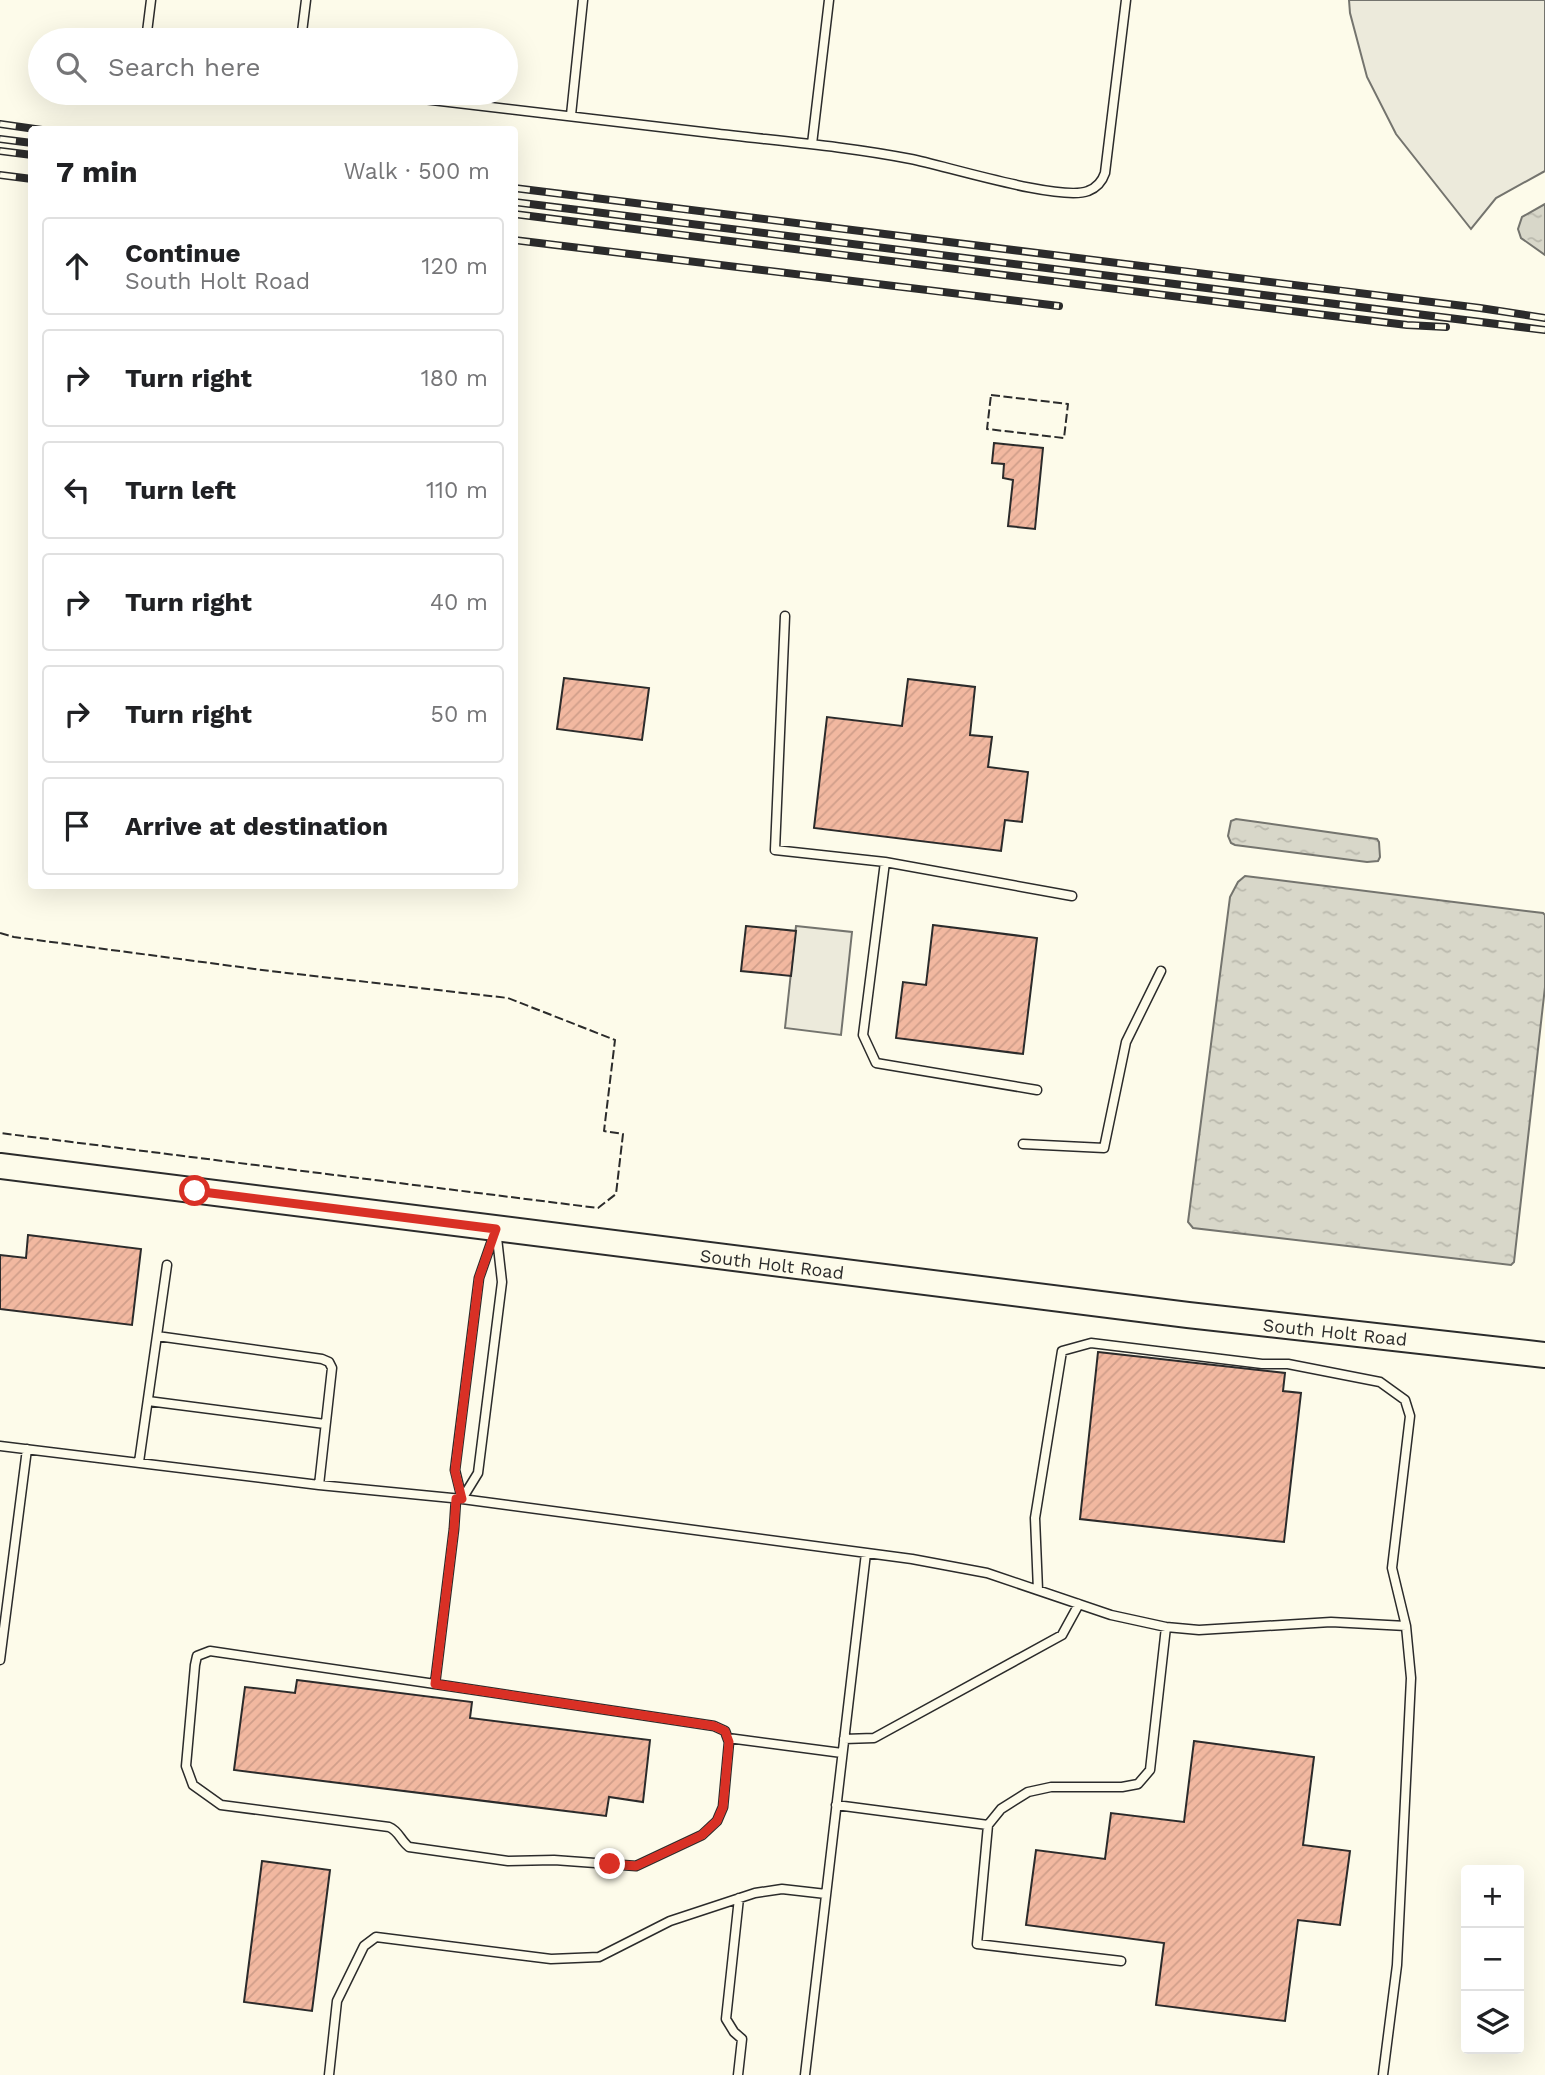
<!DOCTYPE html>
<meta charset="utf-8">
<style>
body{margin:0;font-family:"Work Sans",sans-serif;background:#f2f2f2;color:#202124}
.controls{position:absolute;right:21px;bottom:21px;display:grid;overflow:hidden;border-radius:7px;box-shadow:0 7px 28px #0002}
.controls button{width:63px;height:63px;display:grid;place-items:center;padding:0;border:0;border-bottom:2px solid #e0e0e0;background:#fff;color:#202124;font:35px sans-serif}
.stop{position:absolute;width:21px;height:21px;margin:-16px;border:5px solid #d93025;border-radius:50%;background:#fff}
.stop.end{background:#d93025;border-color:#fff;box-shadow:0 2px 7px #0008}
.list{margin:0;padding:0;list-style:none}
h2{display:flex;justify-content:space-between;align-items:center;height:91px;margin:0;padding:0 28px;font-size:30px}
h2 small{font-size:23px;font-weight:400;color:#757577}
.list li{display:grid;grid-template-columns:46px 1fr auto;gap:21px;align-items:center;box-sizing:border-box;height:98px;margin:0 14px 14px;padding:0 14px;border:2px solid #e0e0e0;border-radius:7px}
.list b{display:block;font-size:26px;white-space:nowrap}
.list p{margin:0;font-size:23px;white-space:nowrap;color:#757577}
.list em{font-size:23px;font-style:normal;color:#757577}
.icon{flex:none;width:38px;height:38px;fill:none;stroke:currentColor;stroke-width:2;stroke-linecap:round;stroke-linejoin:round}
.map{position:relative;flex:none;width:1545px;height:2075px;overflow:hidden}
.search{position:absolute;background:#fff;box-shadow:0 7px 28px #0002;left:28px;top:28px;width:490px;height:77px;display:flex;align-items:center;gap:18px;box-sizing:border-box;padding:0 24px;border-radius:38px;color:#757577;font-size:26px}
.panel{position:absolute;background:#fff;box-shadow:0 7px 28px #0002;left:28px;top:126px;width:490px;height:763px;border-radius:7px}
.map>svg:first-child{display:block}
.parking{fill:#eceadb;stroke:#74746e;stroke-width:2}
.water{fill:url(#water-ripples);stroke:#74746e;stroke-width:2}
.building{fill:url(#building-hatch);stroke:#2b2b2b;stroke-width:2}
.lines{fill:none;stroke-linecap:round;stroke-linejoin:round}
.lane-casing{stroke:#2b2b2b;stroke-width:11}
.primary-casing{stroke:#2b2b2b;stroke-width:28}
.lane{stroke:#fdfbea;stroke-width:8}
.primary{stroke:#fdfbea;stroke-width:24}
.rail-casing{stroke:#2b2b2b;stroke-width:8}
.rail{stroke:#fdfbea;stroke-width:5;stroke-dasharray:16;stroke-linecap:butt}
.fence{stroke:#2b2b2b;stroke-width:2;stroke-dasharray:9 3.5;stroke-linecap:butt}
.route{stroke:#d93025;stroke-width:9}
.labels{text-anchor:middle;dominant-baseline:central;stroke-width:5;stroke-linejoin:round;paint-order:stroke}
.street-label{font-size:18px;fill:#2b2b2b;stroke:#fdfbea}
</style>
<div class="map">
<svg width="1545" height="2075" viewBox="0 0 1545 2075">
<defs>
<pattern id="water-ripples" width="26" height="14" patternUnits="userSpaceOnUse" patternTransform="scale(1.75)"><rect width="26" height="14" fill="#d8d7c9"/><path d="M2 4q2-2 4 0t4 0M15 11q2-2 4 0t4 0" fill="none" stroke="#bab9ad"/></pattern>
<pattern id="building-hatch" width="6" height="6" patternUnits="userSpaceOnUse" patternTransform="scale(1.75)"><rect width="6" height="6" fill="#f2b8a0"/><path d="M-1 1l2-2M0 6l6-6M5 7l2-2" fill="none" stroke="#d09e8a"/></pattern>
</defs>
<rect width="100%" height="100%" fill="#fdfbea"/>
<path class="parking" d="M1349,0H1545V171L1496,198L1471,229L1396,134L1367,77L1350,13Z
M796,926L852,932L841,1035L785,1028Z"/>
<path class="water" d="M1545,204V255L1521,238L1518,229L1522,217Z
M1236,819L1377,839L1379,842L1380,857L1378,861L1367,862L1235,845L1231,843L1228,836L1231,821Z
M1245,876L1543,913L1545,915V987L1514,1262L1511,1265L1193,1228L1188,1222L1230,897L1238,882Z"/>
<path class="building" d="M994,443L1043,448L1035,529L1008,526L1013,480L1003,478L1004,464L992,463Z
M564,678L649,688L642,740L557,729Z
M908,679L975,687L970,735L992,737L988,767L1028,772L1022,822L1005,820L1001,851L814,828L827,717L902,726Z
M933,925L1037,938L1023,1054L896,1038L903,982L926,985Z
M746,926L796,931L791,976L741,971Z
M28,1235L141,1249L132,1325L0,1309V1255L26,1258Z
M1098,1352L1285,1373L1283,1391L1301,1393L1284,1542L1080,1519Z
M297,1680L472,1702L470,1718L650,1740L643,1802L609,1797L606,1816L234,1770L245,1687L295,1693Z
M1194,1741L1314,1757L1303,1845L1350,1851L1340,1925L1298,1920L1285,2021L1156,2005L1164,1943L1026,1925L1036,1850L1105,1859L1111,1813L1184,1822Z
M262,1861L330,1870L312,2011L244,2002Z"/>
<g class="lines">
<defs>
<path id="lane" d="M146,40L151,0
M301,40L306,0
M372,93C485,106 598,119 711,133C778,141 845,146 911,159C946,166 1061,202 1088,191C1096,188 1102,182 1105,173L1126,0
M571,115L583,0
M812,144L829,0
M785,616L775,850L885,862L863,1035L876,1063L1037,1090
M885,862L1072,896
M1023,1144L1104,1148L1126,1042L1161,971
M496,1229L502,1282L478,1473L462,1499L455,1470L479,1278Z
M157,1336L322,1359L329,1362L332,1368L319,1485
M148,1401L325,1424
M0,1446L319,1485L462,1499L912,1559L987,1573L1111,1615L1166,1627L1199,1630L1331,1622L1406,1626L1411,1678L1397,1965L1383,2075
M139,1462L167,1265
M1038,1590L1035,1518L1062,1351L1091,1343L1262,1364H1288L1380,1382L1405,1400L1410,1416L1392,1568L1406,1626
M0,1660L27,1449
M435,1684L210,1651L197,1656L195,1665L186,1766L193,1785L221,1805L389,1827C399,1831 400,1840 409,1847L508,1861L554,1860L636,1866L702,1835L717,1821L723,1807L729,1742L725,1731L714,1726L435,1684L454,1529L456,1499
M728,1738L842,1753
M844,1739L874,1738L1062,1635L1079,1604
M836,1805L988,1825L977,1944L1121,1961
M988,1825L1001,1809L1028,1792L1051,1787H1122L1138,1784L1150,1770L1166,1627
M329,2075L337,2001L364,1946L376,1937L551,1959L599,1957L670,1921L755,1893L782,1889L826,1894
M738,2075L742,2039L734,2032L726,2019L739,1898
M805,2075L866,1553"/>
<path id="primary" d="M0,1166L1188,1315L1545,1355"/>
</defs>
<use href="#lane" class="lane-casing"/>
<use href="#primary" class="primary-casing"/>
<use href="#lane" class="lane"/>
<use href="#primary" class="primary"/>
<defs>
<path id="rail" d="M0,124L42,130
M0,139L32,143
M0,151L32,155
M0,175L32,179
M514,188L1480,308L1545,318
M514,202L1545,330
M514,214L1308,313L1407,325L1446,327
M514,240L1059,306"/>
</defs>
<use href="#rail" class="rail-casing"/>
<use href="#rail" class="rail"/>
<path class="fence" d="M991,395L1068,404L1064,438L987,429Z
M0,933L14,937L270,971L508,998L615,1040L604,1131L623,1134L616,1194L598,1208L0,1133"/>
</g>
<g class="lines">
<path class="route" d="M195,1191L496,1229L479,1278L455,1471L462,1499H456L454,1529L435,1684L714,1726L725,1731L729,1742L723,1807L717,1821L702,1835L636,1866L610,1864"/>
</g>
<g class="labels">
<g class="street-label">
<text transform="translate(772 1264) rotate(7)">South Holt Road</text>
<text transform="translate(1335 1332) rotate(6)">South Holt Road</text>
</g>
</g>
</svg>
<div class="controls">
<button>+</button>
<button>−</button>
<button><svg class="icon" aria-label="layers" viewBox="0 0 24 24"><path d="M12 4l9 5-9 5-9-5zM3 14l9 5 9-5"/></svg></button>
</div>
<div class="stop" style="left:195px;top:1191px"></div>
<div class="stop end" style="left:610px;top:1864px"></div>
<div class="search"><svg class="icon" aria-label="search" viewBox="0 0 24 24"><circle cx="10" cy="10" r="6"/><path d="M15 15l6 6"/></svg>Search here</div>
<section class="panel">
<h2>7 min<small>Walk · 500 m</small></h2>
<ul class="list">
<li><svg class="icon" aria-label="ahead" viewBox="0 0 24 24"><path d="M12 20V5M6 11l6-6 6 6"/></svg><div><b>Continue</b><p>South Holt Road</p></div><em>120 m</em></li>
<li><svg class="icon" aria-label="right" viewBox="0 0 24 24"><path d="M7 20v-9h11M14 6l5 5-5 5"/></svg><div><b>Turn right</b></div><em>180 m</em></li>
<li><svg class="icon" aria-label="left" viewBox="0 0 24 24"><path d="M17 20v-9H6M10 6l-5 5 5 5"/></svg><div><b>Turn left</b></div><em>110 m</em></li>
<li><svg class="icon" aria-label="right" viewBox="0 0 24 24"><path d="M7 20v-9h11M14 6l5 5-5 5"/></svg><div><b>Turn right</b></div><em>40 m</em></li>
<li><svg class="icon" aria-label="right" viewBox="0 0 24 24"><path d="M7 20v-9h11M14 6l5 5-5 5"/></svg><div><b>Turn right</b></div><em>50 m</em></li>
<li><svg class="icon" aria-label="arrive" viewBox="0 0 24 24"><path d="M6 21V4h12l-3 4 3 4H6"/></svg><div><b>Arrive at destination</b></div></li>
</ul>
</section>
</div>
